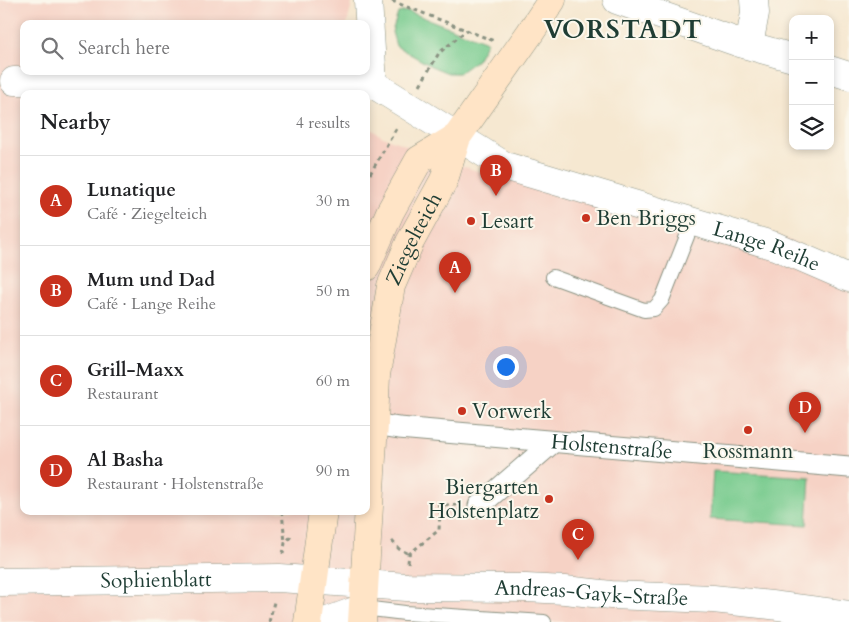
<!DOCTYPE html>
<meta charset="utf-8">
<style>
body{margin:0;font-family:Cardo,serif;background:#f6f6f6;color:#202124}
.controls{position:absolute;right:15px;top:15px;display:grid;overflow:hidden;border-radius:10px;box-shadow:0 2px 8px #0003}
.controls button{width:45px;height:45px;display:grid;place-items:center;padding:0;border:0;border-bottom:1px solid #e0e0e0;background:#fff;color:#202124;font:25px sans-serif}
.you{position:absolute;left:505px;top:366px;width:18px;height:18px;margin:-12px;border:4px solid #fff;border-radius:50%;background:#1a73e8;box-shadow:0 0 0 8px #1a73e833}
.badge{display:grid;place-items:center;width:32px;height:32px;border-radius:50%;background:#c8321e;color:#fff;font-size:16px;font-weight:700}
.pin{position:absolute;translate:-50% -41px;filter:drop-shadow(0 1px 2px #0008)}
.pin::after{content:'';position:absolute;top:26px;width:18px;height:15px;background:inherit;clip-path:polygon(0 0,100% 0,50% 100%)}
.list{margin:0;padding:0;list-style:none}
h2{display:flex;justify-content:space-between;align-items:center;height:65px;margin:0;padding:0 20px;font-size:21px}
h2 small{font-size:16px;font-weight:400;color:#757577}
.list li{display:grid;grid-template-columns:32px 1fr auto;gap:15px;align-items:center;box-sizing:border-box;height:90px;padding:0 20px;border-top:1px solid #e0e0e0}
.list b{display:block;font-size:19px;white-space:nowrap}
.list p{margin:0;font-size:16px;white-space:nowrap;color:#757577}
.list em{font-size:16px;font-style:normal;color:#757577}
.icon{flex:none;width:28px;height:28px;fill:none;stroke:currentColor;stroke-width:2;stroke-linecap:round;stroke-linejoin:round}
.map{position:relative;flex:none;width:849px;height:622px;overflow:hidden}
.search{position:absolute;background:#fff;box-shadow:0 2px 8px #0003;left:20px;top:20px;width:350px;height:55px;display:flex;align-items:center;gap:12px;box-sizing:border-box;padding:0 18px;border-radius:10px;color:#757577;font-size:19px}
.panel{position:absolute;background:#fff;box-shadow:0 2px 8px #0003;left:20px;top:90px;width:350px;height:425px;border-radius:10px}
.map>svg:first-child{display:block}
.built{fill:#f6d2c5}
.green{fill:#78cb8e;stroke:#4c8461}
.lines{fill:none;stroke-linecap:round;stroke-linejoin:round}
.service-casing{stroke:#8a9282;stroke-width:16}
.pedestrian-casing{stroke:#8a9282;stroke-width:23}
.minor-casing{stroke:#8a9282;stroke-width:29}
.secondary-casing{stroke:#8a9282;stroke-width:29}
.path{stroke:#8a9282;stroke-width:3;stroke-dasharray:4 4;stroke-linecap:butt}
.service{stroke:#fff;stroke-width:14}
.pedestrian{stroke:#fff;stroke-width:21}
.minor{stroke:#fff;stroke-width:28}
.secondary{stroke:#ffe4c6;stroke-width:28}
.poi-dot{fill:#c8321e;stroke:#fbf7ec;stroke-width:2}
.labels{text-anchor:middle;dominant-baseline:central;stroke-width:4;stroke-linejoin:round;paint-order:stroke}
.poi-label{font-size:21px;fill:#1f3d34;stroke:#fbf7ec;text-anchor:start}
.street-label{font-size:21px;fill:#1f3d34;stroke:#fbf7ec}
.district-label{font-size:26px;font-weight:bold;letter-spacing:1px;fill:#1f3d34;stroke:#fbf7ec}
</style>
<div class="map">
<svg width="849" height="622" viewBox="0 0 849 622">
<rect width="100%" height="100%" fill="#fbf7ec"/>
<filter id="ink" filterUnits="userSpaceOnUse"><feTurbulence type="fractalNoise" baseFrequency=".02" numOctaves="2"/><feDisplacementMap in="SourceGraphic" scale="10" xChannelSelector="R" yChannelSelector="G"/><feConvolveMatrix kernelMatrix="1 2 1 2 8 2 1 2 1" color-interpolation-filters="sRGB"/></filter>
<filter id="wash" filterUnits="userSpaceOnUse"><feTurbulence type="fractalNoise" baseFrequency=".0096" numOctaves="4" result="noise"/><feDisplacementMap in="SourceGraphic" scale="20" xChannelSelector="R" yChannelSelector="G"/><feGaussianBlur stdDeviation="1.12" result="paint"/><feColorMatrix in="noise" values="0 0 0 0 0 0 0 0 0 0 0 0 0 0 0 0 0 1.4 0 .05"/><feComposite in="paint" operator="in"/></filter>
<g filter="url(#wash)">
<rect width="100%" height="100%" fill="#f6e8d1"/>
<path class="built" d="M0,0H353L347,24H24V511H366V126L383,137L485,174L766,230L849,268V622H0Z"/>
<path class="green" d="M407,11L487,42L477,60L459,73H448L431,66L396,46L392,32L398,13Z
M713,471L810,477L807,525L710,519Z"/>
</g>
<g filter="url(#ink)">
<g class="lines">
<defs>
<path id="service" d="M553,277L644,310L654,309L662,300L693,221
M363,608L405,613L544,622"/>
<g id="pedestrian">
<path id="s1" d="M374,424L399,428L849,467"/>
<path d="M479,506L553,442"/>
</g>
<g id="minor">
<path d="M368,0L373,84"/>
<path d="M617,0L740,43L793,58"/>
<path d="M749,45L755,13L754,0"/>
<path d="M830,70L849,76"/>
<path id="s2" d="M14,81L373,84L505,166L775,246L849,278"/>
<path id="s3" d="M0,582L279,578L407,587L526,588L565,590L611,595L713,599L771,605L849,615"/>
<path d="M325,622L363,608"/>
</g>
<g id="secondary">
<path d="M366,267L390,212L419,160L457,137"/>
<path d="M308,622L323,511"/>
<path id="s4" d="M362,622L374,424L376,375L391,286L410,242L444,180L457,137L530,33L552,0"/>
</g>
</defs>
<use href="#service" class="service-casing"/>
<use href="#pedestrian" class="pedestrian-casing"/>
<use href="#minor" class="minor-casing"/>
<use href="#secondary" class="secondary-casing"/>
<path class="path" d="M392,1L494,41
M420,85L439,53L467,30
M366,181L397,127
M437,505H459
M282,511L285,543
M392,541L399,549L409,554
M283,554L285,543L293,534
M408,563L409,554L439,530L440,512L458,511
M269,622L274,602"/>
<use href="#service" class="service"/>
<use href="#pedestrian" class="pedestrian"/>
<use href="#minor" class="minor"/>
<use href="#secondary" class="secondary"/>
</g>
</g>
<g class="poi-dot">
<circle cx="586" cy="218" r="5"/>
<circle cx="471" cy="221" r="5"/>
<circle cx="462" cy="411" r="5"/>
<circle cx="748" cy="430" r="5"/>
<circle cx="549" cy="499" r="5"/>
</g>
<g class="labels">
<g class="poi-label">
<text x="596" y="218">Ben Briggs</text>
<text x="481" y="221">Lesart</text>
<text x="472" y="411">Vorwerk</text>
<text x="748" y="451" text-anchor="middle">Rossmann</text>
<text x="539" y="487" text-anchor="end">Biergarten<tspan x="539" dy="24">Holstenplatz</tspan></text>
</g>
<g class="street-label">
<text stroke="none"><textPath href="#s4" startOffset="390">Ziegelteich</textPath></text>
<text stroke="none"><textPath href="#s2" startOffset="788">Lange Reihe</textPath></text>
<text stroke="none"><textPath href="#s1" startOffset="239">Holstenstraße</textPath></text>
<text stroke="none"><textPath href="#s3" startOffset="156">Sophienblatt</textPath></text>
<text stroke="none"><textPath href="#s3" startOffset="592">Andreas-Gayk-Straße</textPath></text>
</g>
<g class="district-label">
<text x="623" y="29">VORSTADT</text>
</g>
</g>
</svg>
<div class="controls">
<button>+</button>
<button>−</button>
<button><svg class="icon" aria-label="layers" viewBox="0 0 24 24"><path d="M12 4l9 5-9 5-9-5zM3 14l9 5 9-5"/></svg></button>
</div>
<div class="you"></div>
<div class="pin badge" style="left:455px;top:293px">A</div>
<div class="pin badge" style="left:496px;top:196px">B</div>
<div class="pin badge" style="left:578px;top:560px">C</div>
<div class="pin badge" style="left:805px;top:433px">D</div>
<div class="search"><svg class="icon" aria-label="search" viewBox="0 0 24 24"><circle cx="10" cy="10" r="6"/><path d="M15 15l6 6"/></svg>Search here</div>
<section class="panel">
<h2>Nearby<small>4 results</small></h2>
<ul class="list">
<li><span class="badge">A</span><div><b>Lunatique</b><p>Café · Ziegelteich</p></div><em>30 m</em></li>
<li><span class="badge">B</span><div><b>Mum und Dad</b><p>Café · Lange Reihe</p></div><em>50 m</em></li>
<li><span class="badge">C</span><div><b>Grill-Maxx</b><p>Restaurant</p></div><em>60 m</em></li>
<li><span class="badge">D</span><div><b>Al Basha</b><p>Restaurant · Holstenstraße</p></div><em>90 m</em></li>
</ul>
</section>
</div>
